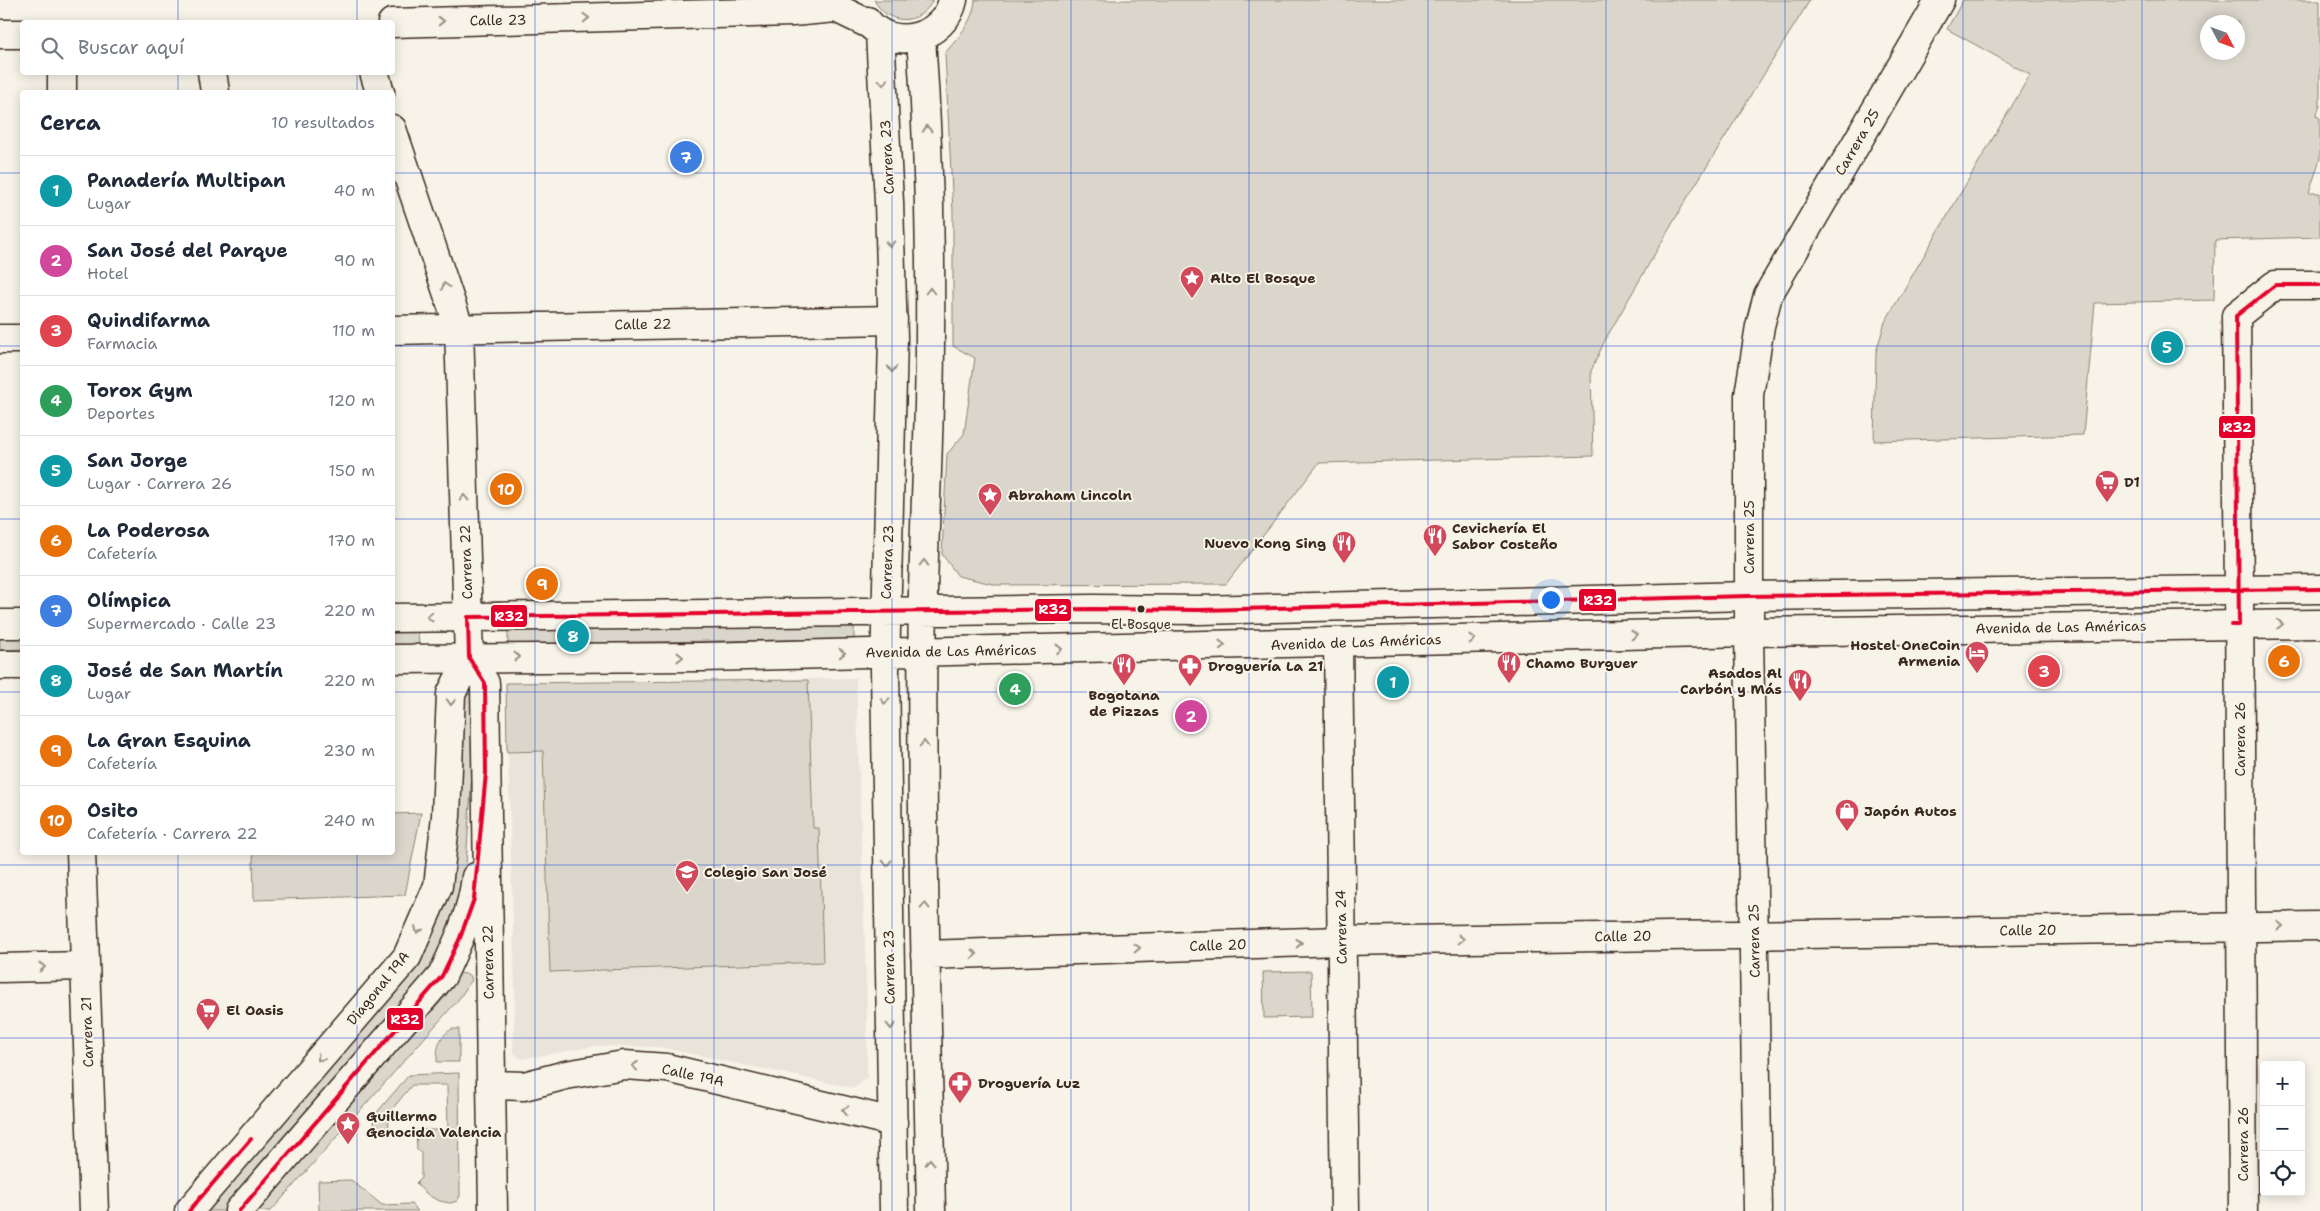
<!DOCTYPE html>
<html lang="es">
<meta charset="utf-8">
<style>
body{margin:0;font-family:"Shantell Sans",sans-serif;background:#f6f6f7;color:#1f2937}
.controls{position:absolute;right:15px;bottom:15px;display:grid;overflow:hidden;border-radius:5px;box-shadow:0 2px 12px #0003}
.controls button{width:45px;height:45px;display:grid;place-items:center;padding:0;border:0;border-bottom:1px solid #e0e1e3;background:#fff;color:#1f2937;font:25px sans-serif}
.compass{position:absolute;left:2200px;top:15px;width:45px;height:45px;border-radius:50%;background:#fff;box-shadow:0 2px 12px #0003;rotate:131deg}
.you{position:absolute;left:1550px;top:599px;width:18px;height:18px;margin:-12px;border:4px solid #fff;border-radius:50%;background:#1a73e8;box-shadow:0 0 0 8px #1a73e833}
.badge{display:grid;place-items:center;width:32px;height:32px;border-radius:50%;background:#d1495b;color:#fff;font-size:16px;font-weight:700}
.pin{position:absolute;translate:-50% -50%;border:2px solid #fff;box-shadow:0 1px 5px #0006}
.list{margin:0;padding:0;list-style:none}
h2{display:flex;justify-content:space-between;align-items:center;height:65px;margin:0;padding:0 20px;font-size:21px}
h2 small{font-size:16px;font-weight:400;color:#747a83}
.list li{display:grid;grid-template-columns:32px 1fr auto;gap:15px;align-items:center;box-sizing:border-box;height:70px;padding:0 20px;border-top:1px solid #e0e1e3}
.list b{display:block;font-size:19px;white-space:nowrap}
.list p{margin:0;font-size:16px;white-space:nowrap;color:#747a83}
.list em{font-size:16px;font-style:normal;color:#747a83}
.icon{flex:none;width:28px;height:28px;fill:none;stroke:currentColor;stroke-width:2;stroke-linecap:round;stroke-linejoin:round}
.map{position:relative;flex:none;width:2320px;height:1211px;overflow:hidden}
.search{position:absolute;background:#fff;box-shadow:0 2px 12px #0003;left:20px;top:20px;width:375px;height:55px;display:flex;align-items:center;gap:12px;box-sizing:border-box;padding:0 18px;border-radius:5px;color:#747a83;font-size:19px}
.panel{position:absolute;background:#fff;box-shadow:0 2px 12px #0003;left:20px;top:90px;width:375px;height:765px;border-radius:5px}
.map>svg:first-child{display:block}
.built{fill:#e9e4d9}
.green{fill:#dbd6cb;stroke:#8b8074;fill-rule:evenodd}
.lines{fill:none;stroke-linecap:round;stroke-linejoin:round}
.street-casing{stroke:#3b2a1e;stroke-width:31}
.secondary-casing{stroke:#3b2a1e;stroke-width:31}
.street{stroke:#f7f3e8;stroke-width:28}
.secondary{stroke:#f7f3e8;stroke-width:28}
.bus-1-casing{stroke:#f7f3e8;stroke-width:8}
.bus-1{stroke:#e4002b;stroke-width:4}
.oneway{stroke:#998e83}
.grid{fill:none;stroke:#1d4ed8;stroke-width:1;stroke-opacity:0.55}
.bus-dot{fill:#3b2a1e;stroke:#f7f3e8;stroke-width:2}
.labels{text-anchor:middle;dominant-baseline:central;stroke-width:4;stroke-linejoin:round;paint-order:stroke}
.bus-label{font-size:13px;fill:#3b2a1e;stroke:#f7f3e8}
.street-label{font-size:14px;fill:#3b2a1e;stroke:#f7f3e8}
.poi-label{font-size:14px;font-weight:bold;fill:#3b2a1e;stroke:#f7f3e8;text-anchor:start}
.line-badge{stroke:#f7f3e8;stroke-width:2}
.badge-label{font-size:14px;text-anchor:middle;font-weight:bold;fill:#fff}
</style>
<div class="map">
<svg width="2320" height="1211" viewBox="0 0 2320 1211">
<rect width="100%" height="100%" fill="#f7f3e8"/>
<filter id="ink" filterUnits="userSpaceOnUse"><feTurbulence type="fractalNoise" baseFrequency=".02" numOctaves="2"/><feDisplacementMap in="SourceGraphic" scale="10" xChannelSelector="R" yChannelSelector="G"/><feConvolveMatrix kernelMatrix="1 2 1 2 8 2 1 2 1" color-interpolation-filters="sRGB"/></filter>
<g filter="url(#ink)">
<path class="built" d="M856,678L867,1008V1078L854,1088L658,1047L596,1046L521,1059L513,1052L515,991L506,683Z"/>
<path class="green" d="M874,0H933C920,26 888,26 874,0Z
M975,0H1810L1686,200L1605,340L1591,371L1593,456L1319,463L1226,584L997,585L958,576L942,554L947,454L964,434L975,358L953,346V212L945,53C959,37 973,22 975,0Z
M1963,0H2320V106L2316,116L2320,118V159L2309,193H2320V237L2215,240L2214,300L2095,303L2083,435L1874,441L1876,352L1885,322L2030,75L1947,29ZM2208,22H2238V52H2208Z
M854,626V639L508,644V630Z
M418,631L419,646H393L392,632Z
M0,637H22V649L0,650Z
M808,680L813,828H819L823,962L550,972L543,751L507,752L506,683Z
M477,694L464,895L432,970L225,1211H206L419,964L451,890L461,695Z
M421,813L405,895L254,900L253,853L392,852L393,814Z
M1311,971L1312,1017L1264,1018L1263,972Z
M460,973L470,975L472,980L458,1000L271,1211H255L445,997Z
M452,1029H459V1062H437C437,1048 438,1037 452,1029Z
M459,1073L460,1196L457,1201L451,1203C436,1202 426,1195 416,1183L421,1178V1153L417,1150L416,1130H448L447,1085H412L388,1114L389,1129H376L372,1118L409,1075Z
M351,1180L382,1205L411,1204L418,1211H319L318,1181Z"/>
<g class="lines">
<defs>
<path id="street" d="M212,72L215,92
M374,72L380,92
M392,129L459,327L469,658L485,683L493,1211
M392,330L893,320
M0,339H22
M2239,590L2243,1211
M1338,642L1345,1211
M0,968L84,966
M491,1085L524,1086L566,1075L624,1065L667,1068L893,1122
M189,1211L407,957L438,886L446,816L451,694L469,658
M239,1211L442,976C457,944 472,913 476,877
M1758,1211L1749,632V395L1760,326L1768,295L1940,0"/>
<path id="secondary" d="M867,21C892,53 945,38 953,0
M392,23L792,12L836,8L869,24
M880,33L889,202L893,338L885,670L894,1211
M0,34H22
M921,37C928,137 931,237 930,337C930,422 925,507 923,591C920,798 927,1005 931,1211
M62,72V92
M2239,590L2236,316L2275,285H2320
M392,618L1093,609L1200,610L1748,596L2320,589
M0,624H22
M392,659L702,657L1749,632L2320,624
M0,665H22
M81,852L94,1211
M925,955L1341,941L2320,926"/>
</defs>
<use href="#street" class="street-casing"/>
<use href="#secondary" class="secondary-casing"/>
<use href="#street" class="street"/>
<use href="#secondary" class="secondary"/>
<defs>
<path id="bus-1" d="M2231,625H2239L2236,316L2275,285H2320
M189,1211L251,1139
M239,1211L442,976L460,938L474,899L486,773L485,683L469,658L468,617L1093,609L1200,610L1748,596L2320,589"/>
</defs>
<use href="#bus-1" class="bus-1-casing"/>
<use href="#bus-1" class="bus-1"/>
</g>
<defs><path id="oneway-chevron" d="M-2-3.5L2.5 0L-2 3.5" fill="none" stroke-width="1.6" stroke-linecap="round" stroke-linejoin="round" transform="scale(1.25)"/></defs>
<g class="oneway">
<use href="#oneway-chevron" transform="translate(586 18) rotate(-2)"/>
<use href="#oneway-chevron" transform="translate(441 21) rotate(-2)"/>
<use href="#oneway-chevron" transform="translate(883 82) rotate(87)"/>
<use href="#oneway-chevron" transform="translate(927 129) rotate(-93)"/>
<use href="#oneway-chevron" transform="translate(890 244) rotate(88)"/>
<use href="#oneway-chevron" transform="translate(445 286) rotate(-108)"/>
<use href="#oneway-chevron" transform="translate(930 291) rotate(-90)"/>
<use href="#oneway-chevron" transform="translate(892 369) rotate(92)"/>
<use href="#oneway-chevron" transform="translate(464 498) rotate(-92)"/>
<use href="#oneway-chevron" transform="translate(924 563) rotate(-89)"/>
<use href="#oneway-chevron" transform="translate(430 617) rotate(179)"/>
<use href="#oneway-chevron" transform="translate(2280 624) rotate(-1)"/>
<use href="#oneway-chevron" transform="translate(1634 635) rotate(-1)"/>
<use href="#oneway-chevron" transform="translate(1472 639) rotate(-1)"/>
<use href="#oneway-chevron" transform="translate(1222 645) rotate(-1)"/>
<use href="#oneway-chevron" transform="translate(1059 649) rotate(-1)"/>
<use href="#oneway-chevron" transform="translate(842 653) rotate(-2)"/>
<use href="#oneway-chevron" transform="translate(517 657)"/>
<use href="#oneway-chevron" transform="translate(680 657)"/>
<use href="#oneway-chevron" transform="translate(885 701) rotate(89)"/>
<use href="#oneway-chevron" transform="translate(451 702) rotate(93)"/>
<use href="#oneway-chevron" transform="translate(924 744) rotate(-90)"/>
<use href="#oneway-chevron" transform="translate(887 863) rotate(89)"/>
<use href="#oneway-chevron" transform="translate(925 906) rotate(-91)"/>
<use href="#oneway-chevron" transform="translate(2280 926)"/>
<use href="#oneway-chevron" transform="translate(418 930) rotate(114)"/>
<use href="#oneway-chevron" transform="translate(1461 939) rotate(-1)"/>
<use href="#oneway-chevron" transform="translate(1299 943) rotate(-2)"/>
<use href="#oneway-chevron" transform="translate(1137 948) rotate(-2)"/>
<use href="#oneway-chevron" transform="translate(974 954) rotate(-2)"/>
<use href="#oneway-chevron" transform="translate(42 967) rotate(-1)"/>
<use href="#oneway-chevron" transform="translate(891 1026) rotate(89)"/>
<use href="#oneway-chevron" transform="translate(320 1058) rotate(131)"/>
<use href="#oneway-chevron" transform="translate(635 1066) rotate(-176)"/>
<use href="#oneway-chevron" transform="translate(845 1110) rotate(-167)"/>
<use href="#oneway-chevron" transform="translate(930 1162) rotate(-91)"/>
</g>
</g>
<path class="grid" d="M178,0V22M357,0V22M535,0V1211M714,0V1211M892,0V1211M1071,0V1211M1249,0V1211M1428,0V1211M1606,0V1211M1785,0V1211M1963,0V1211M2142,0V1211M178,72V92M357,72V92M0,173H22M392,173H2320M0,346H22M392,346H2320M0,519H22M392,519H2320M0,692H22M392,692H2320M178,852V1211M357,852V1211M0,865H2320M0,1038H2320"/>
<defs>
<symbol id="sight-pin" viewBox="-11 -11 22 30"><path d="M0 17L-7.5 6A9.5 9.5 0 1 1 7.5 6Z" fill="#d1495b" stroke="#f7f3e8"/><path d="M0-6L1.8-2.2L6-1.7L2.9 1.2L3.7 5.4L0 3.3L-3.7 5.4L-2.9 1.2L-6-1.7L-1.8-2.2Z" fill="#fff"/></symbol>
<symbol id="supermarket-pin" viewBox="-11 -11 22 30"><path d="M0 17L-7.5 6A9.5 9.5 0 1 1 7.5 6Z" fill="#d1495b" stroke="#f7f3e8"/><path d="M-6-5.5h2.5l.6 2H6L4.5 2H-2.5L-4.4-4H-6ZM-1.5 3.2a1.3 1.3 0 1 0 .1 0ZM3 3.2a1.3 1.3 0 1 0 .1 0Z" fill="#fff"/></symbol>
<symbol id="restaurant-pin" viewBox="-11 -11 22 30"><path d="M0 17L-7.5 6A9.5 9.5 0 1 1 7.5 6Z" fill="#d1495b" stroke="#f7f3e8"/><path d="M-5-6h1v4h1v-4h1v4h1v-4h1v5L-1.5 .5V6h-2V.5L-5-1ZM5-6V6H3V1.5H1.5Q1.5-4 5-6Z" fill="#fff"/></symbol>
<symbol id="hotel-pin" viewBox="-11 -11 22 30"><path d="M0 17L-7.5 6A9.5 9.5 0 1 1 7.5 6Z" fill="#d1495b" stroke="#f7f3e8"/><path d="M-6-4.5h1.5V1H6V5H4.5V3h-9V5H-6ZM-4 0a1.8 1.8 0 1 1 3.6 0ZM.5 0V-2.5h3Q6-2.5 6 0Z" fill="#fff"/></symbol>
<symbol id="pharmacy-pin" viewBox="-11 -11 22 30"><path d="M0 17L-7.5 6A9.5 9.5 0 1 1 7.5 6Z" fill="#d1495b" stroke="#f7f3e8"/><path d="M-2-6h4v4h4v4h-4v4h-4v-4h-4v-4h4Z" fill="#fff"/></symbol>
<symbol id="shop-pin" viewBox="-11 -11 22 30"><path d="M0 17L-7.5 6A9.5 9.5 0 1 1 7.5 6Z" fill="#d1495b" stroke="#f7f3e8"/><path d="M-5-2.5h2.3a2.7 3.5 0 0 1 5.4 0H5L5.5 6h-11ZM-1.5-2.5h3a1.5 2.3 0 0 0-3 0Z" fill="#fff"/></symbol>
<symbol id="university-pin" viewBox="-11 -11 22 30"><path d="M0 17L-7.5 6A9.5 9.5 0 1 1 7.5 6Z" fill="#d1495b" stroke="#f7f3e8"/><path d="M0-5L7-2L0 1L-7-2ZM-4 1L0 2.5L4 1V4Q0 6-4 4Z" fill="#fff"/></symbol>
</defs>
<g fill-rule="evenodd">
<use href="#sight-pin" x="1178" y="264" width="28" height="38"/>
<use href="#supermarket-pin" x="2093" y="468" width="28" height="38"/>
<use href="#sight-pin" x="976" y="481" width="28" height="38"/>
<use href="#restaurant-pin" x="1421" y="522" width="28" height="38"/>
<use href="#restaurant-pin" x="1330" y="529" width="28" height="38"/>
<use href="#hotel-pin" x="1963" y="639" width="28" height="38"/>
<use href="#restaurant-pin" x="1495" y="649" width="28" height="38"/>
<use href="#restaurant-pin" x="1110" y="651" width="28" height="38"/>
<use href="#pharmacy-pin" x="1176" y="652" width="28" height="38"/>
<use href="#restaurant-pin" x="1786" y="667" width="28" height="38"/>
<use href="#shop-pin" x="1833" y="797" width="28" height="38"/>
<use href="#university-pin" x="673" y="858" width="28" height="38"/>
<use href="#supermarket-pin" x="194" y="996" width="28" height="38"/>
<use href="#pharmacy-pin" x="946" y="1069" width="28" height="38"/>
<use href="#sight-pin" x="334" y="1110" width="28" height="38"/>
</g>
<circle class="bus-dot" cx="1141" cy="609" r="4.5"/>
<g class="labels">
<g class="bus-label">
<text x="1141" y="624">El Bosque</text>
</g>
<g class="street-label">
<text transform="translate(498 20) rotate(-1)">Calle 23</text>
<text transform="translate(1857 142) rotate(-60)">Carrera 25</text>
<text transform="translate(887 157) rotate(-93)">Carrera 23</text>
<text transform="translate(643 324) rotate(-1)">Calle 22</text>
<text transform="translate(1749 537) rotate(-90)">Carrera 25</text>
<text transform="translate(466 562) rotate(-92)">Carrera 22</text>
<text transform="translate(887 562) rotate(-88)">Carrera 23</text>
<text transform="translate(2061 627) rotate(-1)">Avenida de Las Américas</text>
<text transform="translate(1356 642) rotate(-2)">Avenida de Las Américas</text>
<text transform="translate(951 651) rotate(-1)">Avenida de Las Américas</text>
<text transform="translate(2240 739) rotate(-90)">Carrera 26</text>
<text transform="translate(1341 927) rotate(-91)">Carrera 24</text>
<text transform="translate(2028 930) rotate(-1)">Calle 20</text>
<text transform="translate(1623 936) rotate(-1)">Calle 20</text>
<text transform="translate(1754 941) rotate(-91)">Carrera 25</text>
<text transform="translate(1218 945) rotate(-2)">Calle 20</text>
<text transform="translate(488 962) rotate(-91)">Carrera 22</text>
<text transform="translate(889 967) rotate(-91)">Carrera 23</text>
<text transform="translate(378 988) rotate(-51)">Diagonal 19A</text>
<text transform="translate(87 1032) rotate(-92)">Carrera 21</text>
<text transform="translate(693 1075) rotate(12)">Calle 19A</text>
<text transform="translate(2243 1144) rotate(-90)">Carrera 26</text>
</g>
<g class="poi-label">
<text x="1210" y="278">Alto El Bosque</text>
<text x="2124" y="482">D1</text>
<text x="1008" y="495">Abraham Lincoln</text>
<text x="1452" y="528">Cevichería El<tspan x="1452" dy="16">Sabor Costeño</tspan></text>
<text x="1326" y="543" text-anchor="end">Nuevo Kong Sing</text>
<text x="1960" y="645" text-anchor="end">Hostel OneCoin<tspan x="1960" dy="16">Armenia</tspan></text>
<text x="1526" y="663">Chamo Burguer</text>
<text x="1208" y="666">Droguería La 21</text>
<text x="1782" y="673" text-anchor="end">Asados Al<tspan x="1782" dy="16">Carbón y Más</tspan></text>
<text x="1124" y="695" text-anchor="middle">Bogotana<tspan x="1124" dy="16">de Pizzas</tspan></text>
<text x="1864" y="811">Japón Autos</text>
<text x="704" y="872">Colegio San José</text>
<text x="226" y="1010">El Oasis</text>
<text x="978" y="1083">Droguería Luz</text>
<text x="366" y="1116">Guillermo<tspan x="366" dy="16">Genocida Valencia</tspan></text>
</g>
</g>
<g class="line-badge">
<rect x="2218" y="415" width="38" height="24" rx="5" fill="#e4002b"/>
<rect x="1578" y="588" width="39" height="24" rx="5" fill="#e4002b"/>
<rect x="1034" y="598" width="38" height="24" rx="5" fill="#e4002b"/>
<rect x="490" y="604" width="38" height="24" rx="5" fill="#e4002b"/>
<rect x="386" y="1007" width="38" height="24" rx="5" fill="#e4002b"/>
</g>
<g class="badge-label">
<text x="2237" y="432">R32</text>
<text x="1598" y="605">R32</text>
<text x="1053" y="614">R32</text>
<text x="509" y="621">R32</text>
<text x="405" y="1024">R32</text>
</g>
</svg>
<div class="controls">
<button>+</button>
<button>−</button>
<button><svg class="icon" aria-label="locate" viewBox="0 0 24 24"><circle cx="12" cy="12" r="6"/><path d="M12 2v4M12 18v4M2 12h4M18 12h4"/></svg></button>
</div>
<svg class="compass" viewBox="-18 -18 36 36"><path d="M0-13l5 13h-10z" fill="#e53935"/><path d="M0 13l5-13h-10z" fill="#747a83"/></svg>
<div class="you"></div>
<div class="pin badge" style="left:1393px;top:682px;background:#0f9aa8">1</div>
<div class="pin badge" style="left:1191px;top:716px;background:#d1479c">2</div>
<div class="pin badge" style="left:2044px;top:671px;background:#e0444e">3</div>
<div class="pin badge" style="left:1015px;top:689px;background:#2e9e5b">4</div>
<div class="pin badge" style="left:2167px;top:347px;background:#0f9aa8">5</div>
<div class="pin badge" style="left:2284px;top:661px;background:#e8710a">6</div>
<div class="pin badge" style="left:686px;top:157px;background:#3f7fe0">7</div>
<div class="pin badge" style="left:573px;top:636px;background:#0f9aa8">8</div>
<div class="pin badge" style="left:542px;top:584px;background:#e8710a">9</div>
<div class="pin badge" style="left:506px;top:489px;background:#e8710a">10</div>
<div class="search"><svg class="icon" aria-label="search" viewBox="0 0 24 24"><circle cx="10" cy="10" r="6"/><path d="M15 15l6 6"/></svg>Buscar aquí</div>
<section class="panel">
<h2>Cerca<small>10 resultados</small></h2>
<ul class="list">
<li><span class="badge" style="background:#0f9aa8">1</span><div><b>Panadería Multipan</b><p>Lugar</p></div><em>40 m</em></li>
<li><span class="badge" style="background:#d1479c">2</span><div><b>San José del Parque</b><p>Hotel</p></div><em>90 m</em></li>
<li><span class="badge" style="background:#e0444e">3</span><div><b>Quindifarma</b><p>Farmacia</p></div><em>110 m</em></li>
<li><span class="badge" style="background:#2e9e5b">4</span><div><b>Torox Gym</b><p>Deportes</p></div><em>120 m</em></li>
<li><span class="badge" style="background:#0f9aa8">5</span><div><b>San Jorge</b><p>Lugar · Carrera 26</p></div><em>150 m</em></li>
<li><span class="badge" style="background:#e8710a">6</span><div><b>La Poderosa</b><p>Cafetería</p></div><em>170 m</em></li>
<li><span class="badge" style="background:#3f7fe0">7</span><div><b>Olímpica</b><p>Supermercado · Calle 23</p></div><em>220 m</em></li>
<li><span class="badge" style="background:#0f9aa8">8</span><div><b>José de San Martín</b><p>Lugar</p></div><em>220 m</em></li>
<li><span class="badge" style="background:#e8710a">9</span><div><b>La Gran Esquina</b><p>Cafetería</p></div><em>230 m</em></li>
<li><span class="badge" style="background:#e8710a">10</span><div><b>Osito</b><p>Cafetería · Carrera 22</p></div><em>240 m</em></li>
</ul>
</section>
</div>
